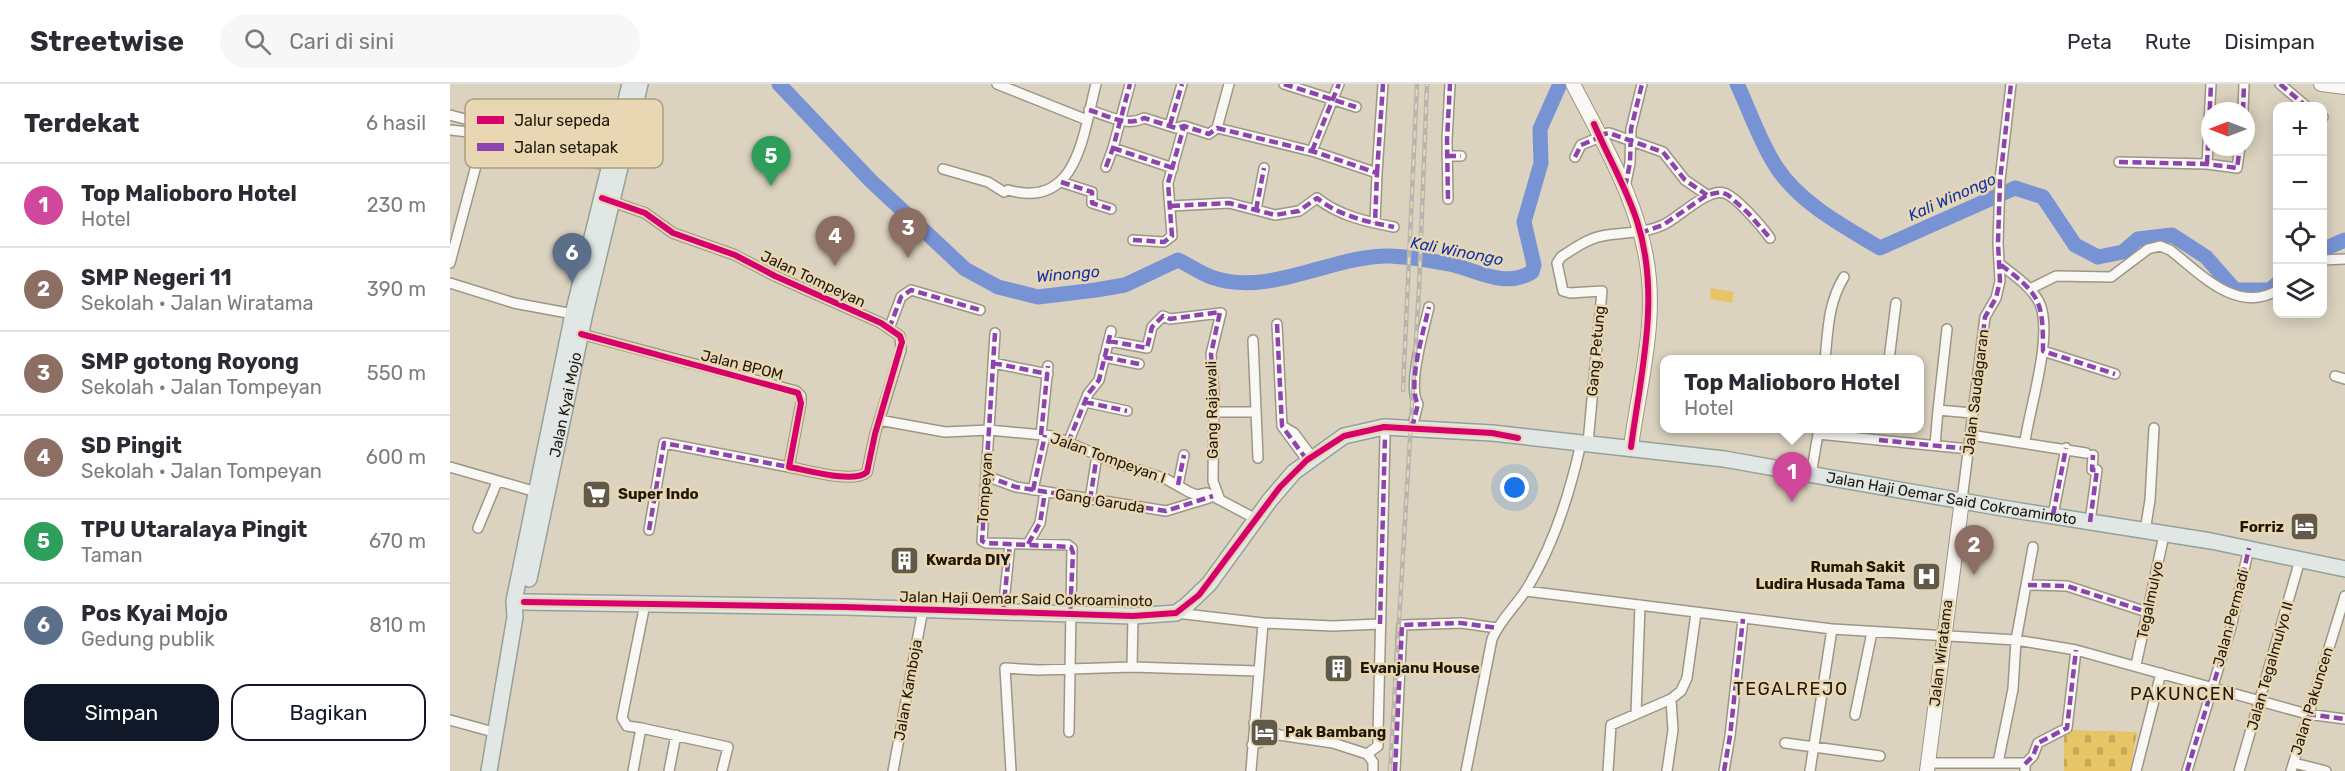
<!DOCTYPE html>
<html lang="id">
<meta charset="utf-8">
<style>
body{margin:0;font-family:Rubik,sans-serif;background:#f7f7f7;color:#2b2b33}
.controls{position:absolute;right:18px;top:18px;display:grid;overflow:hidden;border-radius:12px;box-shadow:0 3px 15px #0003}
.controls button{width:54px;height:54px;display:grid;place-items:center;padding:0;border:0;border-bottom:2px solid #e1e1e2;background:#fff;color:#2b2b33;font:30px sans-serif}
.compass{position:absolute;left:1751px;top:18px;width:54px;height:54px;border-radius:50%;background:#fff;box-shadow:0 3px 15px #0003;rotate:270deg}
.you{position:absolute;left:1065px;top:404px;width:21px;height:21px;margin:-15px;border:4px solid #fff;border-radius:50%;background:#1a73e8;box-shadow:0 0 0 9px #1a73e833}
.badge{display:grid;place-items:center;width:39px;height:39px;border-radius:50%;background:#111827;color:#fff;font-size:20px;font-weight:700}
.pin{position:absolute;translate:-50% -50px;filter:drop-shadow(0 2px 3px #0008)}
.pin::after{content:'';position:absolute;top:32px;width:21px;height:18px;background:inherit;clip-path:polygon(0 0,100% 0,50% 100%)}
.popup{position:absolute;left:1210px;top:271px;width:264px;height:78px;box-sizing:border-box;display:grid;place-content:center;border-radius:12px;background:#fff;filter:drop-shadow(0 2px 4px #0005);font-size:20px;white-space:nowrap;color:#7c7c81}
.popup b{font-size:22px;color:#2b2b33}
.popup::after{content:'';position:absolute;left:50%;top:100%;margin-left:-12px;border:12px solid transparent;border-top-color:#fff}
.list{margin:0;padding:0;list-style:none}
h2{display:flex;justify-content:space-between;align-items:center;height:78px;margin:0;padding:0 24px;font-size:26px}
h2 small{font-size:20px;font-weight:400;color:#7c7c81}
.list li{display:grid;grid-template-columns:39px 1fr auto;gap:18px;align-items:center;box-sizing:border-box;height:84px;padding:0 24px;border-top:2px solid #e1e1e2}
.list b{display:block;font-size:22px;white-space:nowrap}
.list p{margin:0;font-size:20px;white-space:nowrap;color:#7c7c81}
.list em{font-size:20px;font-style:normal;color:#7c7c81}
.actions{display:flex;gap:12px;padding:18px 24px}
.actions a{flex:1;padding:14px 0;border:2px solid #111827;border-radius:18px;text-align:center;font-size:21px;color:#111827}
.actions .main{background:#111827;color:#fff}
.icon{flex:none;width:33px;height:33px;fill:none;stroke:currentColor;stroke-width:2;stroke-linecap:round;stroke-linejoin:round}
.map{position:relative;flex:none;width:1895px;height:687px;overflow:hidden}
header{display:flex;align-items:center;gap:36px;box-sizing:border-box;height:84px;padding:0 30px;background:#fff;border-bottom:2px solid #e1e1e2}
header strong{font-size:28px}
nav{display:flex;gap:33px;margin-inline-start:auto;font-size:21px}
.search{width:420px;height:54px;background:#f7f7f7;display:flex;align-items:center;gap:15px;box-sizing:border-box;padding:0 21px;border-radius:33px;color:#7c7c81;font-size:22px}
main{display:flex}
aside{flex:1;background:#fff}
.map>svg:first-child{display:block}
.cemetery{fill:url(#cemetery-stones)}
.pitch{fill:#e7c466}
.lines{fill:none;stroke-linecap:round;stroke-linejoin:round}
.river{stroke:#7893d4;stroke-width:15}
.street-casing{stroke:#9c9687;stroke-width:12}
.secondary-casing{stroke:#9c9687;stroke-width:16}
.primary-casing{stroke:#96a098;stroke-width:18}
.street{stroke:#faf8f5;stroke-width:9}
.secondary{stroke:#faf8f5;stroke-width:14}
.primary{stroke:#e0e7e5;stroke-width:15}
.rail-casing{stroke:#b7b5b1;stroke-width:4.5}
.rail{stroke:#e8d7b2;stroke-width:2;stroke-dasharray:7;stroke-linecap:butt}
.quiet{stroke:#8e44ad;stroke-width:4.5;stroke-dasharray:9 4.5;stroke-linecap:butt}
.cycleway-casing{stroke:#e8d7b2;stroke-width:10}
.cycleway{stroke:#d6006c;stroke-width:6}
.labels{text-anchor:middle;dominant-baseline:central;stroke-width:5;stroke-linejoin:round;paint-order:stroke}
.street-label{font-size:15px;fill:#1f180b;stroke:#e8d7b2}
.poi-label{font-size:15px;font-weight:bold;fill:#1f180b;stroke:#e8d7b2;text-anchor:start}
.water-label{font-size:16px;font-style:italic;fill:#1234aa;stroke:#e8d7b2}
.quarter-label{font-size:18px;letter-spacing:1.5px;fill:#1f180b;stroke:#e8d7b2}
.key{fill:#e8d7b2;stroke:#ac9e80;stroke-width:1.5}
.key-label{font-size:16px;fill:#1f180b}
</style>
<header>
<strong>Streetwise</strong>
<div class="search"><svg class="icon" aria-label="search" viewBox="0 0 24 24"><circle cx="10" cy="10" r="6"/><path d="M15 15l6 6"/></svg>Cari di sini</div>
<nav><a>Peta</a><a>Rute</a><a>Disimpan</a></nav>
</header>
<main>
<aside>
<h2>Terdekat<small>6 hasil</small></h2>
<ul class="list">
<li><span class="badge" style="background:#d1479c">1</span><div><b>Top Malioboro Hotel</b><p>Hotel</p></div><em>230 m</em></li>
<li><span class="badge" style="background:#8d6e63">2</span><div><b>SMP Negeri 11</b><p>Sekolah · Jalan Wiratama</p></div><em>390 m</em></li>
<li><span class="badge" style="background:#8d6e63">3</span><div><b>SMP gotong Royong</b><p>Sekolah · Jalan Tompeyan</p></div><em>550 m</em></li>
<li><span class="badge" style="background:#8d6e63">4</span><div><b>SD Pingit</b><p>Sekolah · Jalan Tompeyan</p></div><em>600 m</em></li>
<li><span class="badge" style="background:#2e9e5b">5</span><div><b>TPU Utaralaya Pingit</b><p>Taman</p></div><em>670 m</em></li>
<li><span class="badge" style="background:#5c6f8a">6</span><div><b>Pos Kyai Mojo</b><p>Gedung publik</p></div><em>810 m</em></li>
</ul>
<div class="actions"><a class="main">Simpan</a><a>Bagikan</a></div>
</aside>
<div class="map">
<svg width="1895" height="687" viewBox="0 0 1895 687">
<defs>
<pattern id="cemetery-stones" width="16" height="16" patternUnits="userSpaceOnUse" patternTransform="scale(1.5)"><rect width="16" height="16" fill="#e7c466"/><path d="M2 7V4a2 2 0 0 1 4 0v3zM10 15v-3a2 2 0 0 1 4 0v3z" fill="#c6a857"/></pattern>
</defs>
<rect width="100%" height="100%" fill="#dbd3bf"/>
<path class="cemetery" d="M1614,646L1687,648L1680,687H1614Z"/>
<path class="pitch" d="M1261,204L1284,208L1282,219L1260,215Z"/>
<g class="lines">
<path class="river" d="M329,0L420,96L515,185L548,203L588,213L646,206L675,201L728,176C739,181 750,189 761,193C820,214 881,171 940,172C961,173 984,177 1004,181C1030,188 1056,204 1082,188L1084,181L1074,138L1091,79L1090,45L1110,0
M1287,0C1300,27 1310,59 1327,84C1351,120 1395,143 1430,164L1565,104L1593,113L1625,161L1648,173L1673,168L1688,155L1722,151L1756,173L1785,206H1820L1828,199
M1872,166L1895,156"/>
<defs>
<path id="street" d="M547,0L637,36
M834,0L906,23
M1830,0L1856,22
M639,26C659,32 677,43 694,34L726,44L734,42L759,50L767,44L865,68L927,89L925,139
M1793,27L1794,0
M0,31L30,39L43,64L160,81
M1872,33H1873
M720,41L732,0
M767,44L779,0
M0,46L19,48L26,60L27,78L0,179
M1149,51L1159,49L1213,68L1235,96L1257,111
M663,64L723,84
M862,67L889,0
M997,72H1011
M1125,73L1131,61L1150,53
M1669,78L1757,80L1787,84L1790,63
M1757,80L1761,0
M656,83L663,64L680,0
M493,85L538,98L554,108
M927,89L933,0
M611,98L642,108V119L661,125
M1175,103L1180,79L1181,45L1192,0
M558,106C628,126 633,50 646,0
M998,115L997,56L1000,0
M721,122L779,119L825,131L849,127L867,114C889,132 918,138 944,143
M806,126L814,84
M683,156L714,158L722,152L718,99L734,42
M1872,176L1895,175
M1551,181C1565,192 1583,204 1590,220C1603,252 1580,323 1575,357
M0,199L64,219L123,230
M1580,205L1606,192L1661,193L1698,165L1710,162L1720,166C1750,189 1787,231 1828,206
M827,240L832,342L857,376
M439,245L451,213L461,206L530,226
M1497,245L1488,326L1522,329
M545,249L532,457L536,459L618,461L622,464L619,648
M131,250L346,307L351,312V319L339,383C357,386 404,400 417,388L425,350L451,266L450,252L431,239L325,192L285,171L223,149L195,129L157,116
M803,256L808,374
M659,257L697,264L702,243L713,232L720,235L771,229L761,270L764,310L763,397L770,416
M1593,267L1665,290
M654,273L689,280
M1375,276C1378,246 1378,219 1394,193
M1439,276L1446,219
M543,279L598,290
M1885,292L1895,295
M635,318L677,327
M764,328H806
M429,336L495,348L539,346L603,352L664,378L716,395L739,408L747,411L757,409L806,435
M834,343L844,349L862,373
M962,344L968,320C957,302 974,245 979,223
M1368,350L1519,365
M591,351L598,282
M1520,351L1636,369
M618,359L638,310L649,296L661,247
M1138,359L1152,207L1120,209L1113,207L1107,179L1111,173C1123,165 1137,155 1152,152C1173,148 1195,150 1215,140C1229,133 1258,104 1274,109C1286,112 1313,144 1320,154
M1485,361L1488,326
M0,383L90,409
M1361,391L1369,344
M536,392L566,403L716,427L759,414
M728,401L734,371
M583,406L595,351
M640,416L647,371
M1512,416L1535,233L1546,214L1550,197L1548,159L1550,96L1561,0
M1603,431L1616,364
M1640,438L1647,386H1642L1643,371
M28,444L47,398
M199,446L214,359L339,383
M1695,447L1700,416L1704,344
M578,460L590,439L595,408
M1578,501L1617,502L1697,528
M1076,507L1382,545L1566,556L1626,566L1857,630L1895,635
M553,528L560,460
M726,529L813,539L801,687
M813,539L883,542L930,540
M1686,581L1714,451
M682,583L683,532
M1186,630L1190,521
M1405,631L1422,548
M0,636L47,649
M804,639L811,640L829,651
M191,644L177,642L172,634L195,520
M1335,659L1430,672
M802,661L829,651L883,659L917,670L923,678V687
M917,670L928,662V650L935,352
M1478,679H1573L1575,680V687
M1548,679L1563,605L1566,556L1583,463
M1844,679L1876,687
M1575,680L1583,672L1588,659L1617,644L1626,566
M183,687L191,644L278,663L272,687
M219,687L226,651
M443,687L473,525
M561,687L555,584L588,586L682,583L807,587
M945,687L952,541L1011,539L1047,544
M1016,687L1042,555C1050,536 1065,523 1076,506C1103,463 1120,409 1131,359
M1158,687L1161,641L1221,615L1231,607L1237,594L1246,529
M1217,687L1223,646L1221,615
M1274,687L1280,652L1293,535
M1360,687L1382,545
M1686,687L1711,589
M1737,687L1781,543L1799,464
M1789,687L1850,476
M1841,687L1895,512"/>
<path id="secondary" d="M1123,0C1155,62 1193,125 1199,195C1204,250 1188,309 1181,363
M1871,0L1895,3
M1477,687L1512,416"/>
<g id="primary">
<path id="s1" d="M79,495L135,229L190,0"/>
<path id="s2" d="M74,518L395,523L683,532L726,529L737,521L759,500L820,416L844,388L894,352L934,343L1042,349L1274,375L1552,424L1761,457L1895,485"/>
<path d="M39,687L65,533L64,517L123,230L180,0"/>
</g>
</defs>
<use href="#street" class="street-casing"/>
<use href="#secondary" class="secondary-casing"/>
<use href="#primary" class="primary-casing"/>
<use href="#street" class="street"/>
<use href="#secondary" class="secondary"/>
<use href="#primary" class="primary"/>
<defs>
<path id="rail" d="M953,306L967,0
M940,687L969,205L977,0"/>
</defs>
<use href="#rail" class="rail-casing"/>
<use href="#rail" class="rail"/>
<path class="quiet" d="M834,0L906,23
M1830,0L1856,22
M639,26C659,32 677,43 694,34L726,44L734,42L759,50L767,44L865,68L927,89L925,139
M1793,27L1794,0
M1872,33H1873
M720,41L732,0
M1149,51L1159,49L1213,68L1235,96L1257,111
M663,64L723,84
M862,67L889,0
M997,72H1011
M1125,73L1131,61L1150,53
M1669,78L1757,80L1787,84L1790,63
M1757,80L1761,0
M656,83L663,64L680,0
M927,89L933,0
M611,98L642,108V119L661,125
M1175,103L1180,79L1181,45L1192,0
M998,115L997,56L1000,0
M721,122L779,119L825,131L849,127L867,114C889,132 918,138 944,143
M806,126L814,84
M1190,149L1213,141L1257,111L1271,108L1278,111L1298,129L1320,154
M683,156L714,158L722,152L718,99L734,42
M1551,181C1591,211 1593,218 1593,267L1665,290
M827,240L832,342L857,376
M439,245L451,213L461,206L530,226
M545,249L532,457L536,459L621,463L623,469L620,531
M659,257L697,264L702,243L713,232L720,235L770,228L761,270L764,310
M654,273L689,280
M1530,276L1535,233L1546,214L1550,197L1548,159L1550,96L1561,0
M543,279L598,290
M635,318L677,327
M962,344L968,320C957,302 974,245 979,223
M591,351L598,282
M1429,356L1519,365
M618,359L638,310L649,296L661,247
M536,392L566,403L716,427L763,412
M728,401L734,371
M583,406L595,351
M640,416L647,371
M1603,431L1616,364
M1640,438L1647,386H1642L1643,371
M199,446L214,359L339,383
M578,460L590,439L595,408
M1578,501L1617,502L1697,528
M553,528L560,460
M930,540L935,352
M1857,630L1895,635
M1575,680L1583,672L1588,659L1617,644L1626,566
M945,687L952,541L1011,539L1047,544
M1274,687L1280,652L1293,535
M1737,687L1781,543L1799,464"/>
<defs>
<path id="cycleway" d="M1144,40C1158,73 1176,103 1187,137C1211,211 1191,288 1181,363
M131,250L348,309L351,319L339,383C357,386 404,400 417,388L425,350L452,258L450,252L431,239L325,192L285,171L223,149L195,129L152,114
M74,518L395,523L683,532L726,529L749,511L830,403L857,376L894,352L934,343L1042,349L1068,354"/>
</defs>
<use href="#cycleway" class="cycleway-casing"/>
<use href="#cycleway" class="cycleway"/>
</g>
<defs>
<symbol id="supermarket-square" viewBox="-11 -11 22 22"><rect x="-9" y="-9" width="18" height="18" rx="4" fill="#61594a" stroke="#e8d7b2"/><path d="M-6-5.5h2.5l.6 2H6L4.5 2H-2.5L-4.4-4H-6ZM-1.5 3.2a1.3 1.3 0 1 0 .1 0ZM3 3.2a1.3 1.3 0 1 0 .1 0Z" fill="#fff"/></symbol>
<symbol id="hotel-square" viewBox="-11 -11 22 22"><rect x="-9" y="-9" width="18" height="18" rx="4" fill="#61594a" stroke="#e8d7b2"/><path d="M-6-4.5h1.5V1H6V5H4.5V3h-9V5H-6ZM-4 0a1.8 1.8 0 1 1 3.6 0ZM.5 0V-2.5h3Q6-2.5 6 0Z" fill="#fff"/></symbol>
<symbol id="building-square" viewBox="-11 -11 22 22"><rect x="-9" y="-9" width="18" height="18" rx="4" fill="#61594a" stroke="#e8d7b2"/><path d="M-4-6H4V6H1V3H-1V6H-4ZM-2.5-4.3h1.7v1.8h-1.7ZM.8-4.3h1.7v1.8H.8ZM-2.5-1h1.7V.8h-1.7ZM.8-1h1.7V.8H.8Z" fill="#fff"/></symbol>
<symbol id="hospital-square" viewBox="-11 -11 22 22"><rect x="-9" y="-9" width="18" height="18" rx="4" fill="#61594a" stroke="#e8d7b2"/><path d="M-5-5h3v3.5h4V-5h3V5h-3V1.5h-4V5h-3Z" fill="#fff"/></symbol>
</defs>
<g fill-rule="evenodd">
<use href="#supermarket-square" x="130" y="394" width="33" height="33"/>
<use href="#hotel-square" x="1838" y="426" width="33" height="33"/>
<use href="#building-square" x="438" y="460" width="33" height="33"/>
<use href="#hospital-square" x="1460" y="476" width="33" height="33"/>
<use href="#building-square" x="872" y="568" width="33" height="33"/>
<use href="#hotel-square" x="798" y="632" width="33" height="33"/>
</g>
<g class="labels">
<g class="street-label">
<text transform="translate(363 195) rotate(25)">Jalan Tompeyan</text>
<text transform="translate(1146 267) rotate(-85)">Gang Petung</text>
<text transform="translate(292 281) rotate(14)">Jalan BPOM</text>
<text transform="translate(1526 308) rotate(-83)">Jalan Saudagaran</text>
<text stroke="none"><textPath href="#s1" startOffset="178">Jalan Kyai Mojo</textPath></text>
<text transform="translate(762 326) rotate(-91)">Gang Rajawali</text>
<text transform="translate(658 374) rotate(20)">Jalan Tompeyan I</text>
<text transform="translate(535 404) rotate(-86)">Tompeyan</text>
<text stroke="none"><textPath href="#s2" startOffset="1512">Jalan Haji Oemar Said Cokroaminoto</textPath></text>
<text transform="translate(650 417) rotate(9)">Gang Garuda</text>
<text transform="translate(576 515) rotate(1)">Jalan Haji Oemar Said Cokroaminoto</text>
<text transform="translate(1700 516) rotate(-78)">Tegalmulyo</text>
<text transform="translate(1781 534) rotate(-75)">Jalan Permadi</text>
<text transform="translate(1491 569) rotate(-83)">Jalan Wiratama</text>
<text transform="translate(1820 582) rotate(-74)">Jalan Tegalmulyo II</text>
<text transform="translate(458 606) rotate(-80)">Jalan Kamboja</text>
<text transform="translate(1862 617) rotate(-73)">Jalan Pakuncen</text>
</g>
<g class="poi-label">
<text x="168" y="410">Super Indo</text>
<text x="1834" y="443" text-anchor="end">Forriz</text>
<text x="476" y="476">Kwarda DIY</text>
<text x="1455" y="483" text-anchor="end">Rumah Sakit<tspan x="1455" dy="17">Ludira Husada Tama</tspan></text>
<text x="910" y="584">Evanjanu House</text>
<text x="835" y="648">Pak Bambang</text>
</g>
<g class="water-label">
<text transform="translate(1502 113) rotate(-24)">Kali Winongo</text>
<text transform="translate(1007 167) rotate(11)">Kali Winongo</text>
<text transform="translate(618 190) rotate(-5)">Winongo</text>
</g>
<g class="quarter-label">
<text x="1341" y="605">TEGALREJO</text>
<text x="1733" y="610">PAKUNCEN</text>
</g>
</g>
<rect x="15" y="15" width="198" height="69" rx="9" class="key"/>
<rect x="27" y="32" width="27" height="8" fill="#d6006c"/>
<rect x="27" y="59" width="27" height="8" fill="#8e44ad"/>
<g class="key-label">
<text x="64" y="42">Jalur sepeda</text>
<text x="64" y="69">Jalan setapak</text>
</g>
</svg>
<div class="controls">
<button>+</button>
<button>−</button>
<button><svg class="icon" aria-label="locate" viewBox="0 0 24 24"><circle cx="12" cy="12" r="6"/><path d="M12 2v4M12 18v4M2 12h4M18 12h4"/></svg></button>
<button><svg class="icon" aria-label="layers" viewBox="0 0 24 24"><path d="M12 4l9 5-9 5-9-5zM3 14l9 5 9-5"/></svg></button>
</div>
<svg class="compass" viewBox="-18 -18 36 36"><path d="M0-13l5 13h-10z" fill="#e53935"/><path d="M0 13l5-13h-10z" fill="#7c7c81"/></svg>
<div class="you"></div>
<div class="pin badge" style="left:1342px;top:418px;background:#d1479c">1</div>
<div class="popup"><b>Top Malioboro Hotel</b>Hotel</div>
<div class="pin badge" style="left:1524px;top:491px;background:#8d6e63">2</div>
<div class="pin badge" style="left:458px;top:174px;background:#8d6e63">3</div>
<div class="pin badge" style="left:385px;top:182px;background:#8d6e63">4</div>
<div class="pin badge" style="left:321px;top:102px;background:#2e9e5b">5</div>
<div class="pin badge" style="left:122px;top:199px;background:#5c6f8a">6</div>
</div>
</main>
